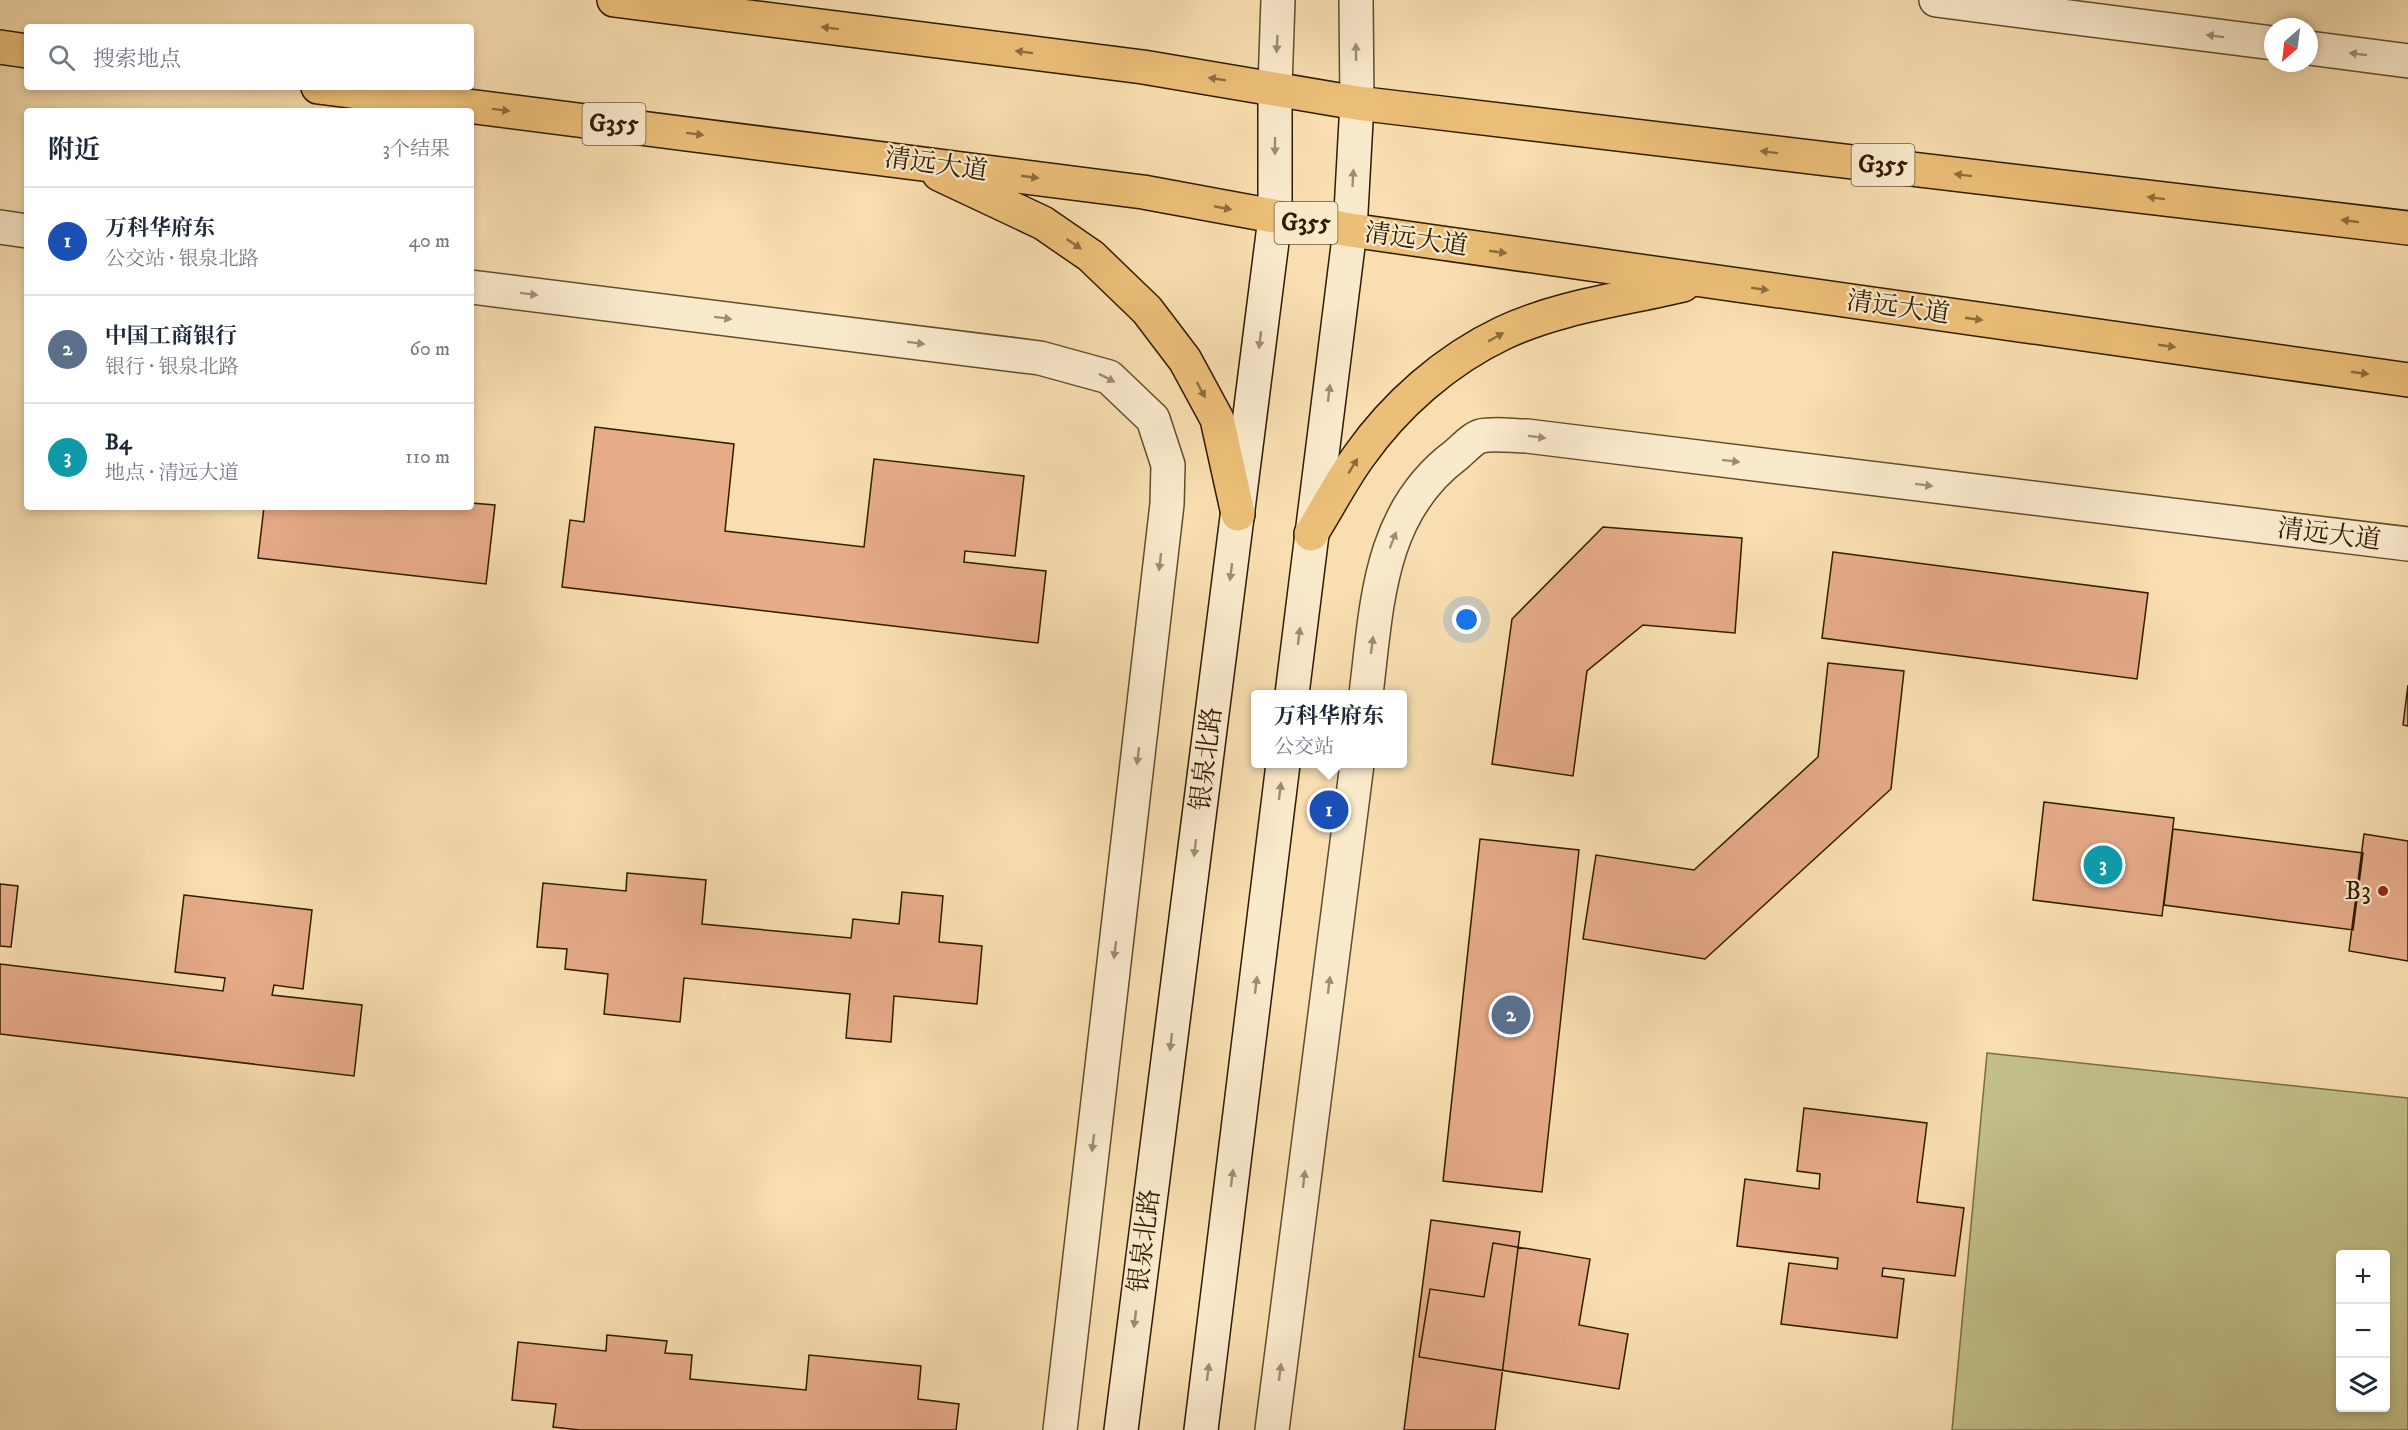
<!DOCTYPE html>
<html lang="zh">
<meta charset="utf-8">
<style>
body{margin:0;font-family:"IM FELL DW Pica","Noto Serif SC",serif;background:#f2f2f3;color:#1f2937}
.controls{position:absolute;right:18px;bottom:18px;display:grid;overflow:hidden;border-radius:6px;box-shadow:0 3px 9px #0003}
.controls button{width:54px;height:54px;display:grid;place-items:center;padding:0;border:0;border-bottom:2px solid #e0e1e3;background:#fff;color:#1f2937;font:30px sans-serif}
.compass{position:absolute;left:2264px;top:18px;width:54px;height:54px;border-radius:50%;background:#fff;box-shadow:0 3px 9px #0003;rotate:208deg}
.you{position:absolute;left:1467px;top:620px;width:21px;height:21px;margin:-15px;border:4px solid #fff;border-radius:50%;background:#1a73e8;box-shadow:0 0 0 9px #1a73e833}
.badge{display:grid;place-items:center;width:39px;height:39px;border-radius:50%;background:#ea580c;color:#fff;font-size:20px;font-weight:700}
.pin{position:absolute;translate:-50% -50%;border:3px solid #fff;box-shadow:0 2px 6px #0006}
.popup{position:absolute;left:1251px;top:690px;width:156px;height:78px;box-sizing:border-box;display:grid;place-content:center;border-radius:6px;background:#fff;filter:drop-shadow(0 2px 4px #0005);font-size:20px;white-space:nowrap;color:#747a83}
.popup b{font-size:22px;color:#1f2937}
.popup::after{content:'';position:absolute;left:50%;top:100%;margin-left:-12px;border:12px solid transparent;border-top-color:#fff}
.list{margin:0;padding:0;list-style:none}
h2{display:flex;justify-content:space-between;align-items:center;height:78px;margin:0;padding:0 24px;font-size:26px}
h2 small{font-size:20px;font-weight:400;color:#747a83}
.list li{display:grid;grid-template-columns:39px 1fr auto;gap:18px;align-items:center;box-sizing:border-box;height:108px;padding:0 24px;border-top:2px solid #e0e1e3}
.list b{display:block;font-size:22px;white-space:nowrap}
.list p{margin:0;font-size:20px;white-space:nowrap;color:#747a83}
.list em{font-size:20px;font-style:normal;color:#747a83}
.icon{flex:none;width:33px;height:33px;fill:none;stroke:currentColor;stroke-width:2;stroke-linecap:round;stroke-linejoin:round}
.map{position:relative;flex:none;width:2408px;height:1430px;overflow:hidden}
.search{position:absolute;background:#fff;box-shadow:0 3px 9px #0003;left:24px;top:24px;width:450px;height:66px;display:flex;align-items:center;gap:15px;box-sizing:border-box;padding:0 21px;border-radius:6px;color:#747a83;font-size:22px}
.panel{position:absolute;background:#fff;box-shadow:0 3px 9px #0003;left:24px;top:108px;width:450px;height:402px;border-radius:6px}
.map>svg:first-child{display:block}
.green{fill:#c2c088;stroke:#786e44;stroke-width:1.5;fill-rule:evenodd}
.building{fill:#e6ab89;stroke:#2f1b00;stroke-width:1.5}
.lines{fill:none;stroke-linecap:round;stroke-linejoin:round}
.minor-casing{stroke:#614c2c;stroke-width:36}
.tertiary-casing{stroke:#614c2c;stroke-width:36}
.secondary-casing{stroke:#2f1b00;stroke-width:36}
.trunk-casing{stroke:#2f1b00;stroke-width:36}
.minor{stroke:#faeacc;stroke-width:33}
.tertiary{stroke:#faeacc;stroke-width:33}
.secondary{stroke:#faeacc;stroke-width:33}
.trunk{stroke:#ecbf78;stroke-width:33}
.oneway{fill:#8e6d3c}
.oneway2{fill:#9f8d70}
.poi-dot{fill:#8f2418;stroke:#faeacc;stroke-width:2}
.labels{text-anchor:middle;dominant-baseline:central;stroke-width:4.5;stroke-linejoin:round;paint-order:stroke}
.shield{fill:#faeacc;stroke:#6c593d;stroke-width:1.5}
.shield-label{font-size:24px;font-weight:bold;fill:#2f1b00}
.street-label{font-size:26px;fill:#2f1b00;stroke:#faeacc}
.poi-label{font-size:26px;fill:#2f1b00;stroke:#faeacc;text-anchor:end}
</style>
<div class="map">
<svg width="2408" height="1430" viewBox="0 0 2408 1430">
<rect width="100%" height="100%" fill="#f8deb0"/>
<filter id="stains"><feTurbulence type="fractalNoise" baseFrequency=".00333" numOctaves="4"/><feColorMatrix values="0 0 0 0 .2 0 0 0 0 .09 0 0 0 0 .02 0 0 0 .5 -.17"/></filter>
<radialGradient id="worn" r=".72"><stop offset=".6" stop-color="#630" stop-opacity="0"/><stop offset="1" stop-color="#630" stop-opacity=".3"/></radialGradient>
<path class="green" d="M1987,1053L2408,1098V1430H1952ZM2340,1254H2386V1408H2340Z"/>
<path class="building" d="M595,427L734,444L725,531L864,547L874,459L1024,476L1015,556L965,551L964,562L1046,571L1038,643L562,587L570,520L584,522Z
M471,503L495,505L486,584L258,558L264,507H471Z
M1603,527L1742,538L1735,633L1643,625L1587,671L1573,776L1492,764L1512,619Z
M1833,552L2148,593L2137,679L1822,638Z
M1828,663L1904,671L1891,789L1705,959L1583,939L1596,855L1694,870L1818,757Z
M2408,685V726L2403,725Z
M2044,802L2174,818L2162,916L2033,900Z
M2173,829L2363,853L2353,930L2164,905Z
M2364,834L2408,841V961L2349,951Z
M1480,839L1579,850L1542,1192L1443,1181Z
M627,873L706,880L702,924L851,938L853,919L899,924L902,892L943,896L939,942L982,946L977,1004L894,996L891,1042L846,1038L850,994L684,978L680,1022L604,1014L608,974L565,969L567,949L537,947L543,883L626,891Z
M0,884L18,886L11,947L0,946Z
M184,895L312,910L303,989L274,985L272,995L362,1005L354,1076L0,1034V964L223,991L225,978L175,972Z
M1804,1108L1927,1123L1917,1202L1964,1208L1955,1276L1883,1268L1882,1276L1904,1279L1897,1338L1781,1324L1789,1263L1837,1269L1838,1258L1737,1246L1745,1179L1819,1189L1820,1174L1797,1171Z
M1431,1220L1520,1232L1495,1430H1404Z
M1493,1243L1590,1259L1579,1325L1628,1334L1619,1389L1419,1357L1430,1289L1484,1297Z
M607,1335L667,1341L665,1353L692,1355L690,1379L806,1390L809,1355L921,1366L918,1399L959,1404L956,1430H580L553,1427L556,1404L512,1400L518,1342L606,1351Z"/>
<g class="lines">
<defs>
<path id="minor" d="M1936,0L2273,43
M2309,48L2408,61
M0,227L27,231
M471,287L1040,358L1109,377L1153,419L1168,465L1167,504L1060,1430
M1366,694C1377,606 1378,513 1456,455C1463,449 1473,438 1481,436C1495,433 1513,436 1527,436L2408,544
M1272,1430L1357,764"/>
<path id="tertiary" d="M1356,0L1357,103
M1275,87L1278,0"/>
<path id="secondary" d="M1292,694L1350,230L1357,103
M1121,1430L1275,218V87
M1201,1430L1283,764"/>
<path id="trunk" d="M614,0L1143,67L1357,103L2408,228
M0,47L27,51
M318,87L1143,192L1350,230L2408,380
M939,174L1043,223L1091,256L1147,310L1185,360L1217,419L1238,514
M1311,534C1327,509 1341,481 1359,456C1395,405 1446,360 1503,333C1558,307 1624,299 1683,285"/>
</defs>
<use href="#minor" class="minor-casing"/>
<use href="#tertiary" class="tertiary-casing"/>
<use href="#secondary" class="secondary-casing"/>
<use href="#trunk" class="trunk-casing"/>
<use href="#minor" class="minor"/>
<use href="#tertiary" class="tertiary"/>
<use href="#secondary" class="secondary"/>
<use href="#trunk" class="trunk"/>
</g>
<defs><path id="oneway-solid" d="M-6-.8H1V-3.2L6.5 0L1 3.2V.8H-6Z" transform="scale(1.5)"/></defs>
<g class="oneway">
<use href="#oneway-solid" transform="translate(830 28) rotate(-173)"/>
<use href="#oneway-solid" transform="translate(1024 52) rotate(-173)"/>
<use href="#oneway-solid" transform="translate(1217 79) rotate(-171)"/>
<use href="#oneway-solid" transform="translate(501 110) rotate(7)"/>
<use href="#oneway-solid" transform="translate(695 134) rotate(7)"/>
<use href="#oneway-solid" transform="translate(1769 152) rotate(-173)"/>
<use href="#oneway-solid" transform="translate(1963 175) rotate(-173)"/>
<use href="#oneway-solid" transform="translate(1030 177) rotate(8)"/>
<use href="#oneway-solid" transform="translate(2156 198) rotate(-173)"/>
<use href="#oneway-solid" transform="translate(1223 208) rotate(11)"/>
<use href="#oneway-solid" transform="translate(2350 221) rotate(-173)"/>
<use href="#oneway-solid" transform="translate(1074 244) rotate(34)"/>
<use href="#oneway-solid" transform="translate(1498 252) rotate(8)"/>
<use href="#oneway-solid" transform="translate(1760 289) rotate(8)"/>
<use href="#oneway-solid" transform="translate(1974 319) rotate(8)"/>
<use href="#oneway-solid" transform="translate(1496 337) rotate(-29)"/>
<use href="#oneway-solid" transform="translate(2167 346) rotate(8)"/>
<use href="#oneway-solid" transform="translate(2360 373) rotate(8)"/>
<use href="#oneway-solid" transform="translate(1201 390) rotate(62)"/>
<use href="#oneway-solid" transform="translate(1353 466) rotate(-59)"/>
</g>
<g class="oneway2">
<use href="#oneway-solid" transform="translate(2215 36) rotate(-173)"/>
<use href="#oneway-solid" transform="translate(1277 44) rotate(93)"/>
<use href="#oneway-solid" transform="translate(1356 52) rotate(-91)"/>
<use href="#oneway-solid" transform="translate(2358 54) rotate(-173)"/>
<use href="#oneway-solid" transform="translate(1275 146) rotate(90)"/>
<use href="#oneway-solid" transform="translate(1353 178) rotate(-87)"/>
<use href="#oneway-solid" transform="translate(529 294) rotate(7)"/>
<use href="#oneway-solid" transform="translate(723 318) rotate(7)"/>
<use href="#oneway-solid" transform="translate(1260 340) rotate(97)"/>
<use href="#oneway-solid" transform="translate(916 343) rotate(7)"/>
<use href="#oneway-solid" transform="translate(1107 378) rotate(27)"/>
<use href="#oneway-solid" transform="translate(1329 393) rotate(-83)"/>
<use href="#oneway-solid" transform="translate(1537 437) rotate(7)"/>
<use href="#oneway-solid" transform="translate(1731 461) rotate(7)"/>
<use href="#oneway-solid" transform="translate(1924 485) rotate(7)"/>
<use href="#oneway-solid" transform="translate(1393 540) rotate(-69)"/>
<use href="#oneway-solid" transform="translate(1160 562) rotate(97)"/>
<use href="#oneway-solid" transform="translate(1231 572) rotate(97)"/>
<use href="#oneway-solid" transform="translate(1299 636) rotate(-83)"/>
<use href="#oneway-solid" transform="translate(1372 645) rotate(-83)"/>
<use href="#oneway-solid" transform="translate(1138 756) rotate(97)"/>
<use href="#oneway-solid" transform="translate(1280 791) rotate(-83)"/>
<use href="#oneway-solid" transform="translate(1195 848) rotate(97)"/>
<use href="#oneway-solid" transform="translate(1115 950) rotate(97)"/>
<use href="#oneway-solid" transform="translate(1256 985) rotate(-83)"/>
<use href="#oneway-solid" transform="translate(1329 985) rotate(-83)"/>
<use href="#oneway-solid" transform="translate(1171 1042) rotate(97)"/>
<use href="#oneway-solid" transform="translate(1093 1143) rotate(97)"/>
<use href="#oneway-solid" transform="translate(1232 1178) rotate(-83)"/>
<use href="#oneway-solid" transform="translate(1304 1179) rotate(-83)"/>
<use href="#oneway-solid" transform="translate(1135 1319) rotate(97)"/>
<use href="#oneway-solid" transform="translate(1208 1372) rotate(-83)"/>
<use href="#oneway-solid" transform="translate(1280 1372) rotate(-83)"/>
</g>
<circle class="poi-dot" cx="2383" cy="891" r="6"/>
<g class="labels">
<g class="shield">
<rect x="582.5" y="103" width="63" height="42" rx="4.5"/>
<rect x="1851.5" y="144" width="63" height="42" rx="4.5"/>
<rect x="1274.5" y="202" width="63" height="42" rx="4.5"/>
</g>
<g class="shield-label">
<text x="614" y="124">G355</text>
<text x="1883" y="165">G355</text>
<text x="1306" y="223">G355</text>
</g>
<g class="street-label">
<text transform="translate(936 165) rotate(8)">清远大道</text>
<text transform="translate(1416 240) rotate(8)">清远大道</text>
<text transform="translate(1898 308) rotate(8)">清远大道</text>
<text transform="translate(2329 535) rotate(7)">清远大道</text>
<text transform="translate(1207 759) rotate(-83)">银泉北路</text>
<text transform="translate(1145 1241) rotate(-83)">银泉北路</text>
</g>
<g class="poi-label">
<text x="2371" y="891">B3</text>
</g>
</g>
<rect width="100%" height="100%" filter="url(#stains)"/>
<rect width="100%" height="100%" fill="url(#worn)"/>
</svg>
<div class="controls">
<button>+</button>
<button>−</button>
<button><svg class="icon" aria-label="layers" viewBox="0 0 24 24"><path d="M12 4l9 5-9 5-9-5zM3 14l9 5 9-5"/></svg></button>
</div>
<svg class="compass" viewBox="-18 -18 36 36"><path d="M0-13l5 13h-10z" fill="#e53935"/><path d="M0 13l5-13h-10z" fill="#747a83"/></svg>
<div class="you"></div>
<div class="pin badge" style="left:1329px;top:810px;background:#1a4fb4">1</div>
<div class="popup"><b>万科华府东</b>公交站</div>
<div class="pin badge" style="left:1511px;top:1015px;background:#5c6f8a">2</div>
<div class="pin badge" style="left:2103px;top:865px;background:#0f9aa8">3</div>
<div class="search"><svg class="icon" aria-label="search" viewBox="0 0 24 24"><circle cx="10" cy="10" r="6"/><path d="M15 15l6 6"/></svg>搜索地点</div>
<section class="panel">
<h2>附近<small>3个结果</small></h2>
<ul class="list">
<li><span class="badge" style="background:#1a4fb4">1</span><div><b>万科华府东</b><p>公交站 · 银泉北路</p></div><em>40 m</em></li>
<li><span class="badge" style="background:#5c6f8a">2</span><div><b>中国工商银行</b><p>银行 · 银泉北路</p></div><em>60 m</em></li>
<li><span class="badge" style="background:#0f9aa8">3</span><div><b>B4</b><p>地点 · 清远大道</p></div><em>110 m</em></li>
</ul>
</section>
</div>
